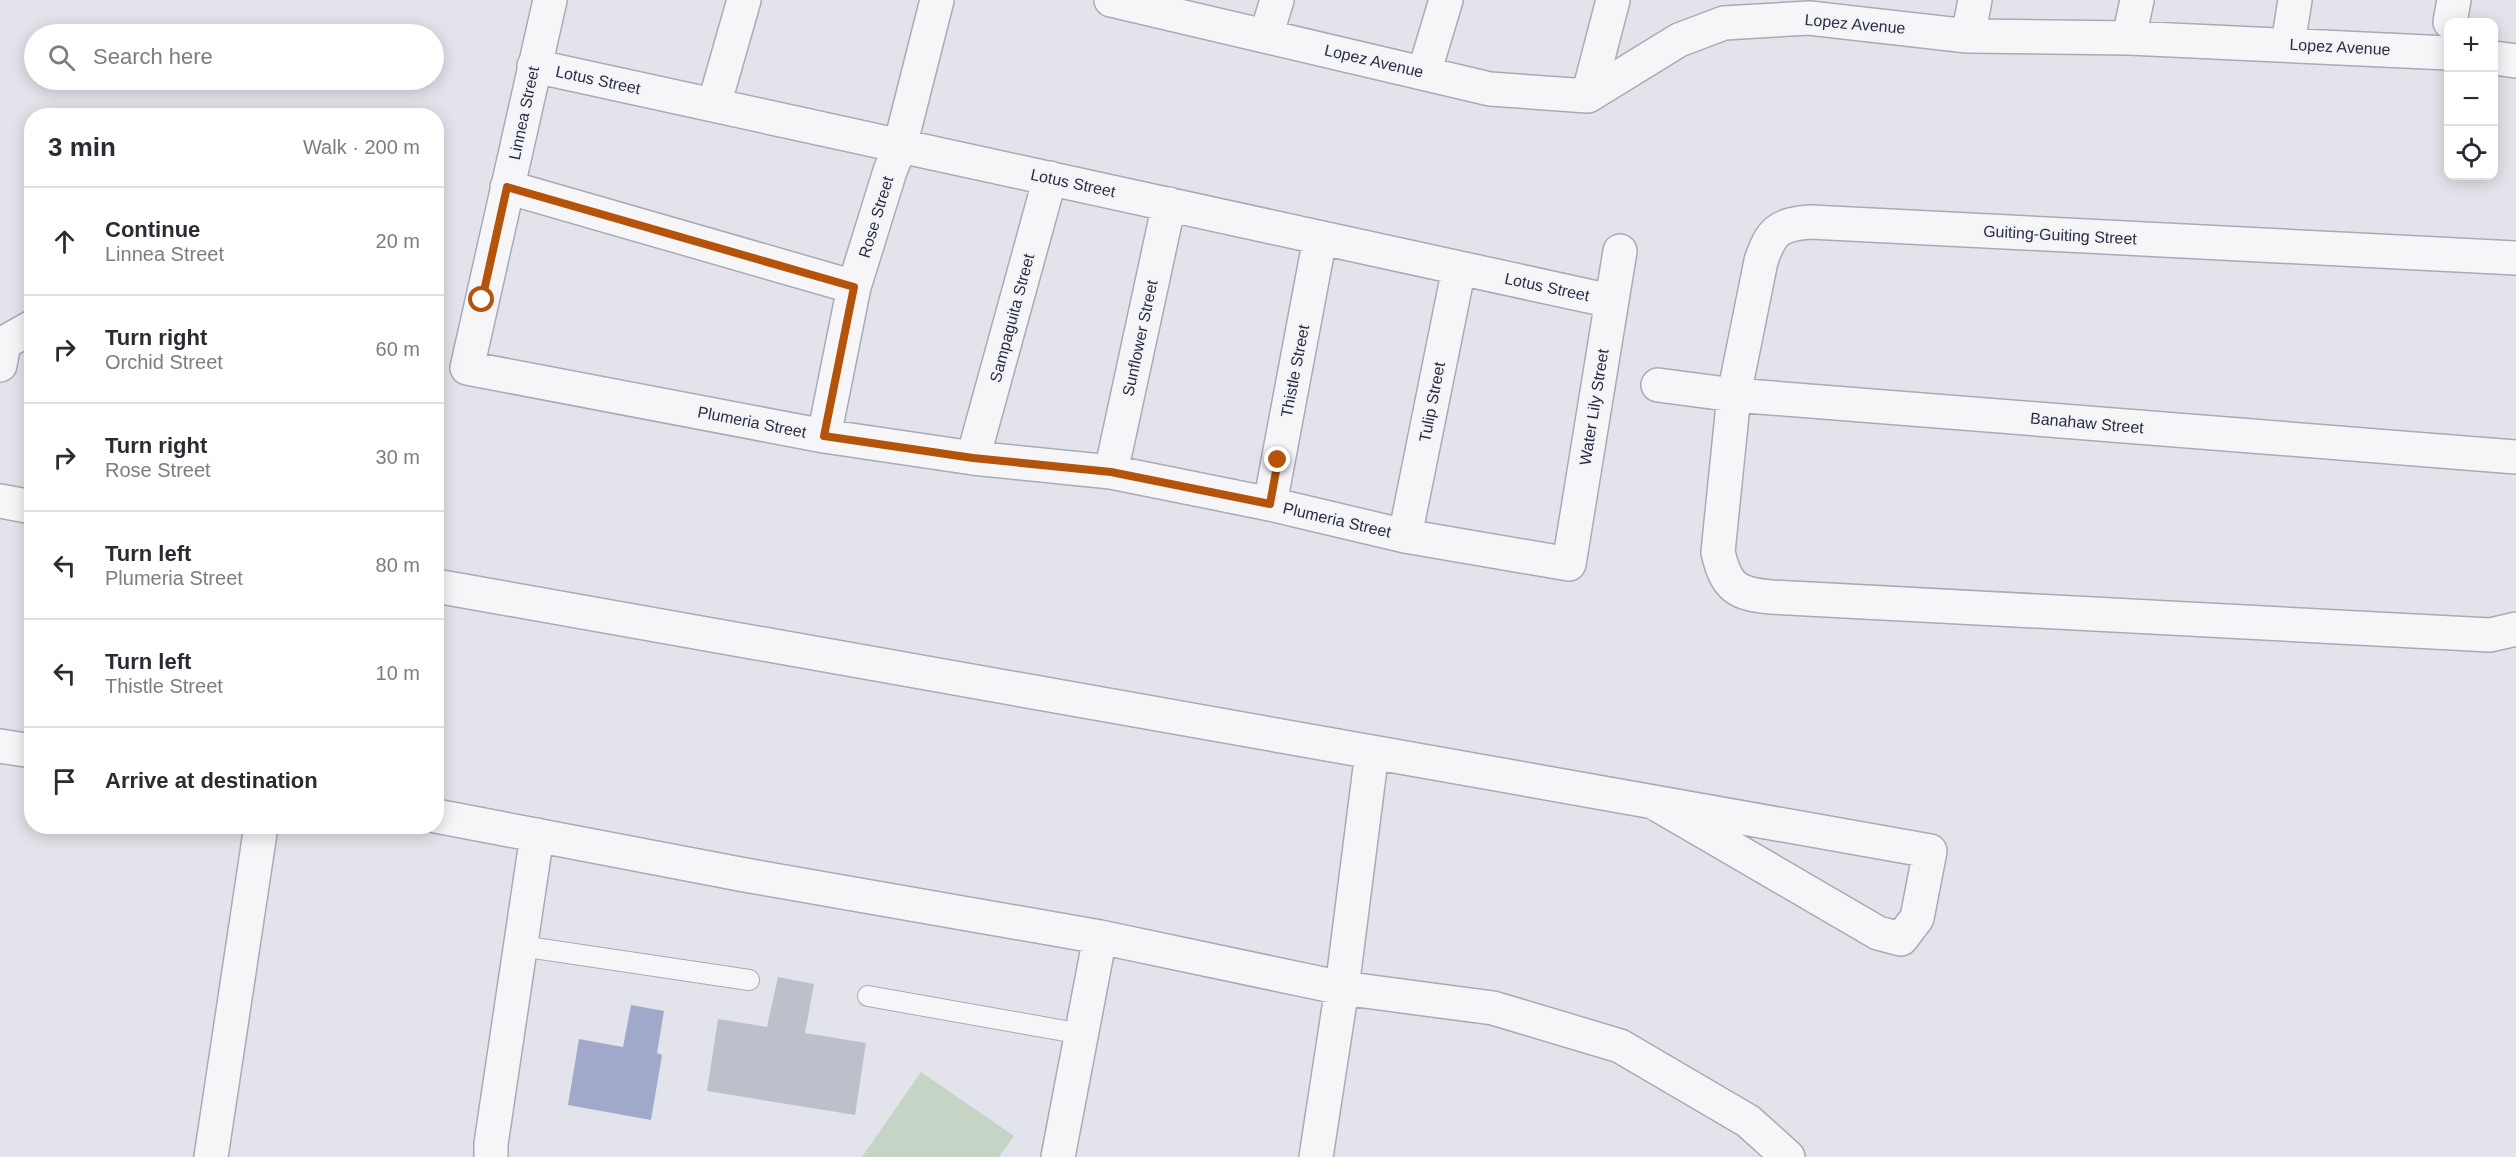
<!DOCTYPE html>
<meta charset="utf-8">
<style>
body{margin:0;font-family:Helvetica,sans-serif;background:#f2f2f3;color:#2b2b33}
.controls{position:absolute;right:18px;top:18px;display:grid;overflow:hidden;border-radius:12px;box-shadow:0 3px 15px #0003}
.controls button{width:54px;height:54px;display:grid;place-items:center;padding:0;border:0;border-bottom:2px solid #e1e1e2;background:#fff;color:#2b2b33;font:30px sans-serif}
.stop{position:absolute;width:18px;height:18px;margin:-14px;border:4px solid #b45309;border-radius:50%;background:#fff}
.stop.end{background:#b45309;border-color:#fff;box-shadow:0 2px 6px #0008}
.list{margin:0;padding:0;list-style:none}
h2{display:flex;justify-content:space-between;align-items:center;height:78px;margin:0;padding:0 24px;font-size:26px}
h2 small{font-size:20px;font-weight:400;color:#7c7c81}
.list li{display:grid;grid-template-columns:39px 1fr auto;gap:18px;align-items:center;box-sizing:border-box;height:108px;padding:0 24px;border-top:2px solid #e1e1e2}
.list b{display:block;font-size:22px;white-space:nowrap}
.list p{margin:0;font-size:20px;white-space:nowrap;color:#7c7c81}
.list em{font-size:20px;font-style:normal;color:#7c7c81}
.icon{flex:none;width:33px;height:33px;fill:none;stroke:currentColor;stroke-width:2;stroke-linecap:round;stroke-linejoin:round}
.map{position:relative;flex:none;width:2516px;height:1157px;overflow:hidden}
.search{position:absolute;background:#fff;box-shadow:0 3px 15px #0003;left:24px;top:24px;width:420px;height:66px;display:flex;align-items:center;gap:15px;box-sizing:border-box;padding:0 21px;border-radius:33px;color:#7c7c81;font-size:22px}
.panel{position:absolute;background:#fff;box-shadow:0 3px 15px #0003;left:24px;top:108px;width:420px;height:726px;border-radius:24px}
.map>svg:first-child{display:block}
.green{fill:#c5d4c5}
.water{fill:#a0a9c9}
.building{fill:#bdbfca}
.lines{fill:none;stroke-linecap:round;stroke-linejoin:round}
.lane-casing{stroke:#a8aab5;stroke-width:22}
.street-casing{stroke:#a8aab5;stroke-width:36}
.lane{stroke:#f6f6f9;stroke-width:20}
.street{stroke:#f6f6f9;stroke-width:33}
.route{stroke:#b45309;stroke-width:8}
.labels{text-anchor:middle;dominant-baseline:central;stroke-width:4.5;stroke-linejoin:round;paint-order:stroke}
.street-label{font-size:16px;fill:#2b2e42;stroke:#f3f4f8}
</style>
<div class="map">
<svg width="2516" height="1157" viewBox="0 0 2516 1157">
<rect width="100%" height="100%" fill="#e3e4eb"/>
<path class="green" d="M921,1072L1014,1136L999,1157H862Z"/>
<path class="water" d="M631,1005L664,1011L657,1053L662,1055L651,1120L568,1105L579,1039L623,1047Z"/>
<path class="building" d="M778,977L814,984L805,1033L866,1043L855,1115L707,1091L718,1019L767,1027Z"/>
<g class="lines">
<defs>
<path id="lane" d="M521,946L749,980
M868,996L1082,1034"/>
<path id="street" d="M550,0L467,368L824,436L973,458L1111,472L1270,504L1405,536L1569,564L1620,251
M1111,0L1490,89L1588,96L1679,40L1724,23L1809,18L1968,36L2129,38L2448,53
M2450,22L2454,0
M1266,36L1277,0
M1968,36L1975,0
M2129,38L2137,0
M2288,44L2295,0
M2494,58L2516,61
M534,66L1611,301
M1424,73L1446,0
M1588,96L1613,0
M714,105L744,0
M507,187L854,287
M2516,258L1811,222C1779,224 1771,231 1761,261L1734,395L1718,552C1726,587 1736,594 1771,597L2490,635L2516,629
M0,365L4,343L32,327
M1658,385L1734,395L2516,457
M824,436L854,287L890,171L900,146L937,0
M973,458L1050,178
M1111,472L1169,204
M0,501L32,507
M1270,504L1320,238
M1405,536L1459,268
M436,586L1930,851L1917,918L1901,939L1878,933L1653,802
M0,746L32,751
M436,816L745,875L1100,937L1342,988L1493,1008L1620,1046L1748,1121L1788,1157
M211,1157L261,826
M491,1157V1144L537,835
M1058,1157L1100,937
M1316,1157L1342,988L1372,752"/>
</defs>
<use href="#lane" class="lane-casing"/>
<use href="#street" class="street-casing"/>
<use href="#lane" class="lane"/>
<use href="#street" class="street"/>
</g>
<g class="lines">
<path class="route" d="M482,300L507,187L854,287L824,436L973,458L1111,472L1270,504L1278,460"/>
</g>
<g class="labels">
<g class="street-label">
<text transform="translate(1855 24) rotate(5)">Lopez Avenue</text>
<text transform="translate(2340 47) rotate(3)">Lopez Avenue</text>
<text transform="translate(1374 61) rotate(13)">Lopez Avenue</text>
<text transform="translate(598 80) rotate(12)">Lotus Street</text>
<text transform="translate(524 113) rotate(-78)">Linnea Street</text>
<text transform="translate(1073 183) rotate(12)">Lotus Street</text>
<text transform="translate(876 217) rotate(-73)">Rose Street</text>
<text transform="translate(2060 235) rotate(3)">Guiting-Guiting Street</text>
<text transform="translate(1547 287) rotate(12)">Lotus Street</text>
<text transform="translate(1012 318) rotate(-75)">Sampaguita Street</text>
<text transform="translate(1140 338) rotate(-78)">Sunflower Street</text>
<text transform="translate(1295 371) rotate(-79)">Thistle Street</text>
<text transform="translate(1432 402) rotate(-79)">Tulip Street</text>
<text transform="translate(1594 407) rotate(-81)">Water Lily Street</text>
<text transform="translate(752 422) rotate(11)">Plumeria Street</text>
<text transform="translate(2087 423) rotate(5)">Banahaw Street</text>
<text transform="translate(1337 520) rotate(13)">Plumeria Street</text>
</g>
</g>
</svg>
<div class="controls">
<button>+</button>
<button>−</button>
<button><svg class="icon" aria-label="locate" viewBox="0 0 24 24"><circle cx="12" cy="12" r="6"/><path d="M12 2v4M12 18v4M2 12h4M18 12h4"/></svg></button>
</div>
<div class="stop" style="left:482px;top:300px"></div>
<div class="stop end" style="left:1278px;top:460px"></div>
<div class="search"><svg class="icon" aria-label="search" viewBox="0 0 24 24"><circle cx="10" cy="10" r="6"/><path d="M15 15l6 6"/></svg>Search here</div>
<section class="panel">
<h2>3 min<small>Walk · 200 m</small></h2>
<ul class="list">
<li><svg class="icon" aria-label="ahead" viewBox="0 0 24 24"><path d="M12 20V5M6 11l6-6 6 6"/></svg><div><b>Continue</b><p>Linnea Street</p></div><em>20 m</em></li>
<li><svg class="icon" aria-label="right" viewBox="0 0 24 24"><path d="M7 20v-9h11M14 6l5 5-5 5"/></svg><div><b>Turn right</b><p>Orchid Street</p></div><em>60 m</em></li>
<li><svg class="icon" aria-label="right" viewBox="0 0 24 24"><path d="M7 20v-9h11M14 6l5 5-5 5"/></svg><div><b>Turn right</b><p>Rose Street</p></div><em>30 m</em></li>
<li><svg class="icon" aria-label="left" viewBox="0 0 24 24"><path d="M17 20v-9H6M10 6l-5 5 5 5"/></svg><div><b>Turn left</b><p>Plumeria Street</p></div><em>80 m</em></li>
<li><svg class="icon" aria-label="left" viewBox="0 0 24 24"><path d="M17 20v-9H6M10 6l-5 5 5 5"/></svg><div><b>Turn left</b><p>Thistle Street</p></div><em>10 m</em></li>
<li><svg class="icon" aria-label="arrive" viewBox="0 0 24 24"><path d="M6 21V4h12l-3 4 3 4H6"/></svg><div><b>Arrive at destination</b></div></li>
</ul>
</section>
</div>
